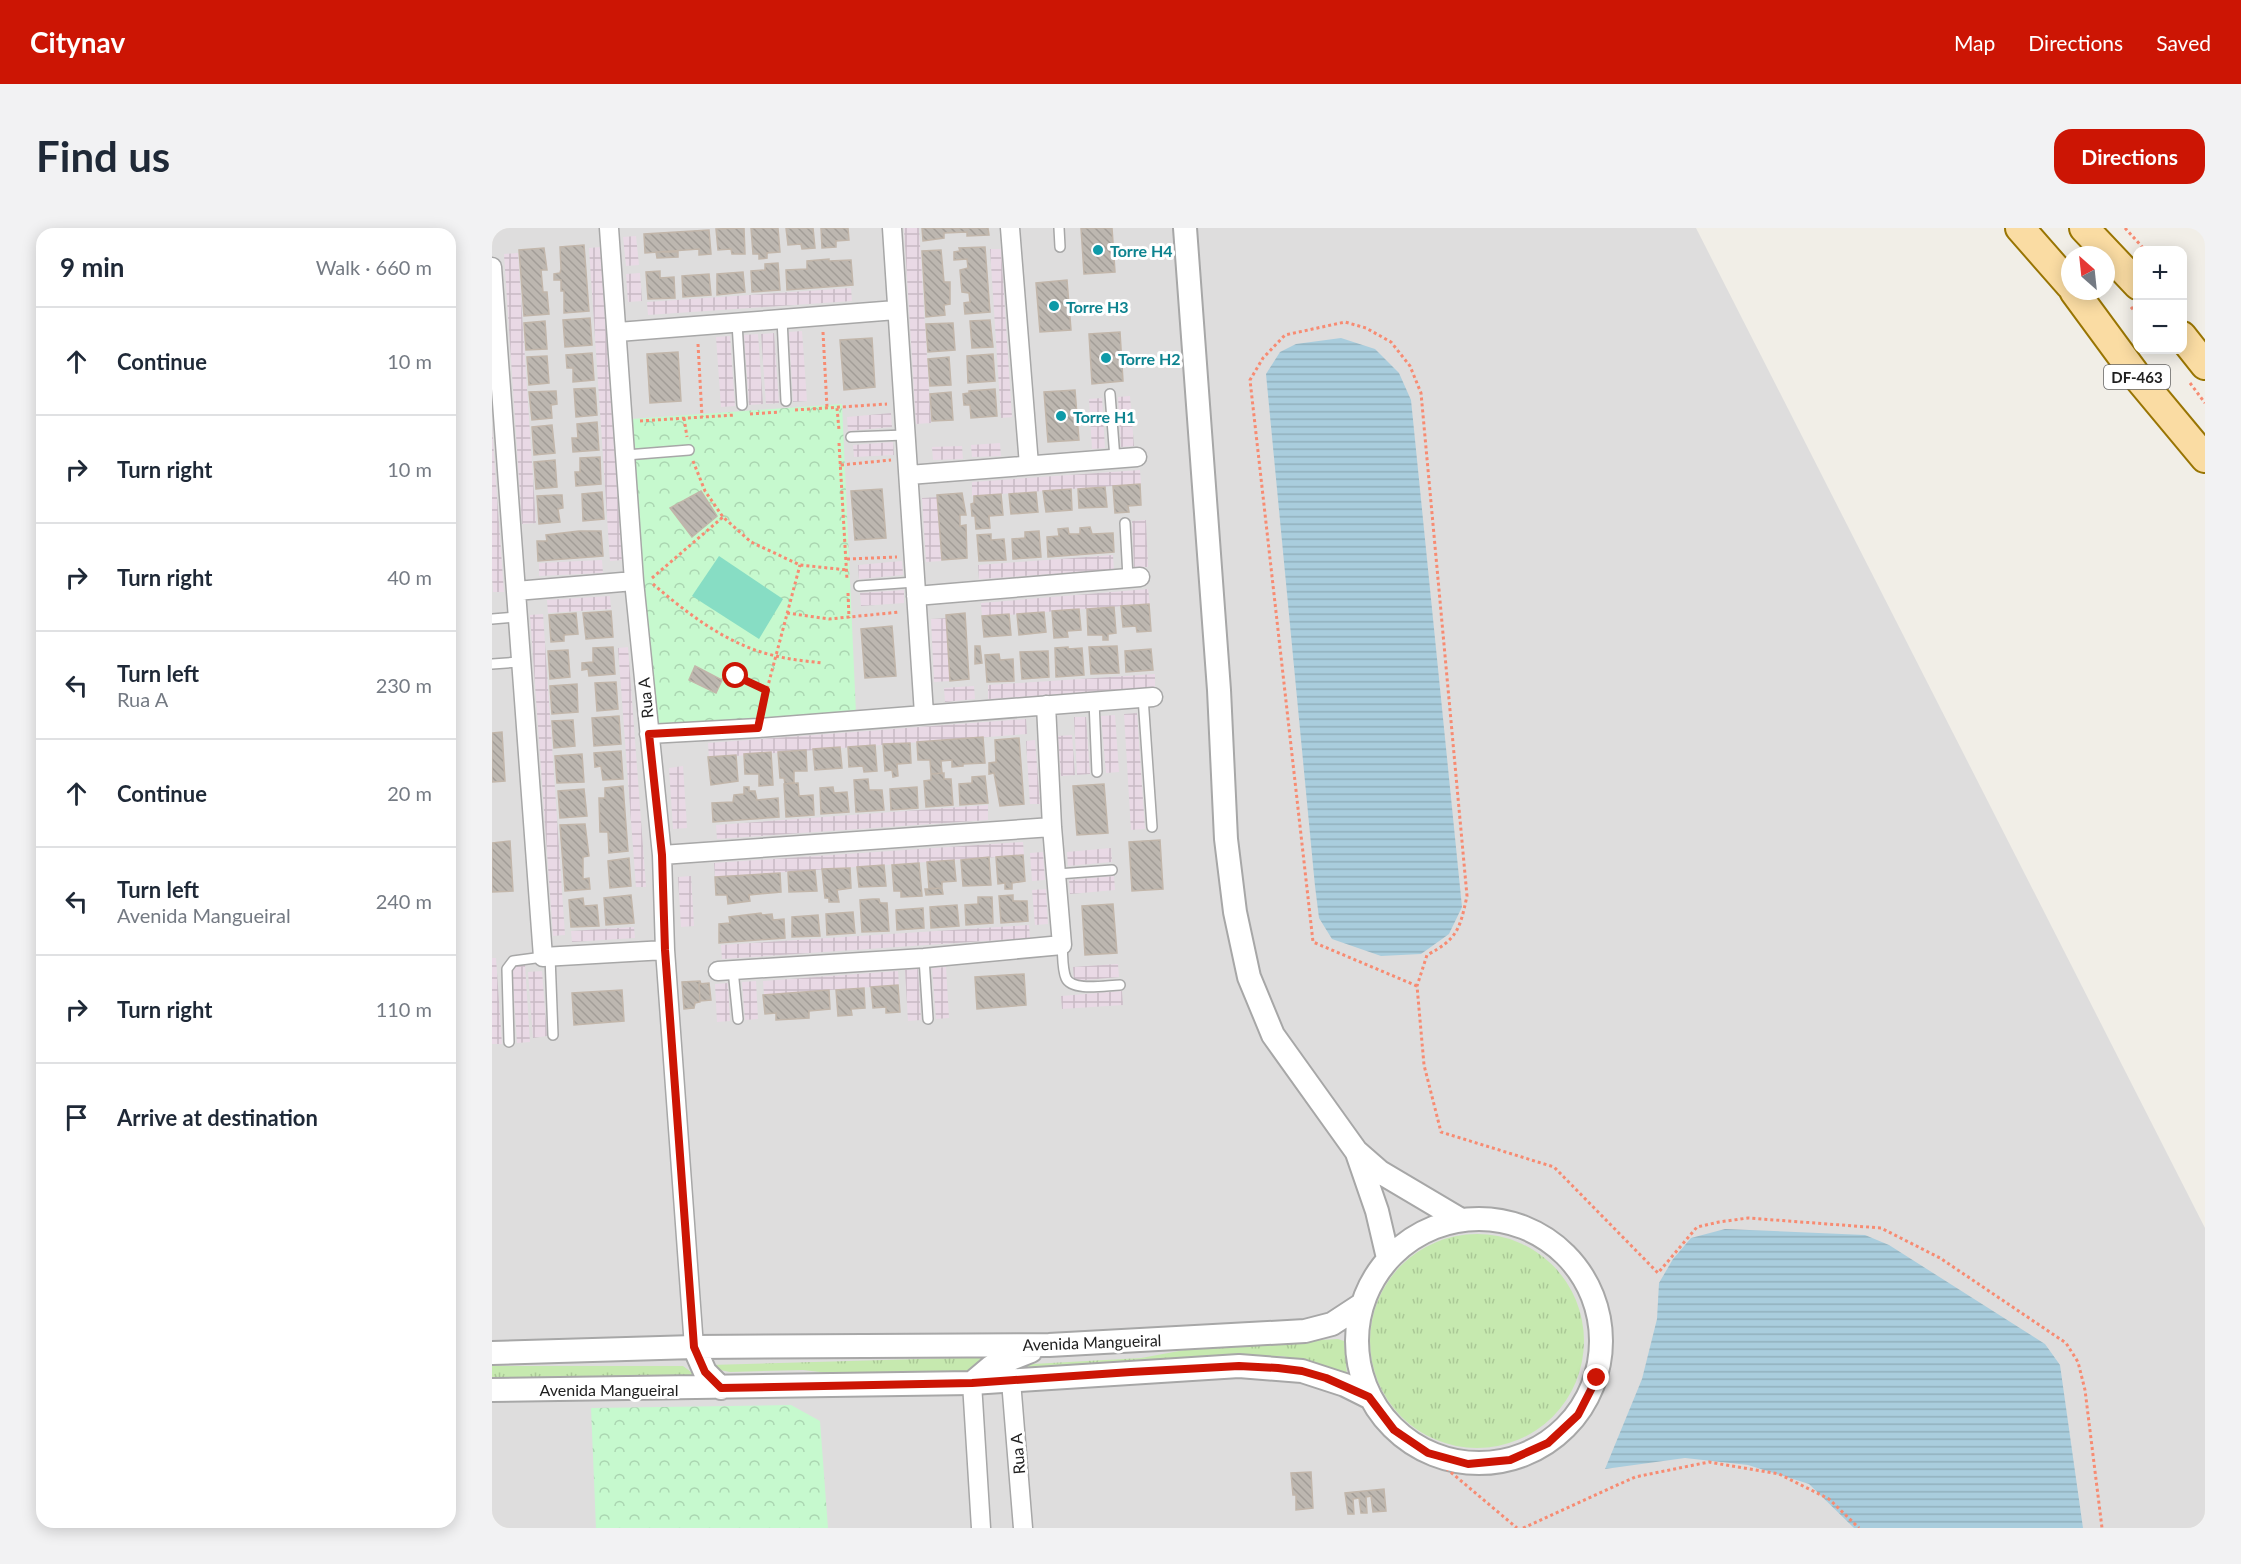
<!DOCTYPE html>
<meta charset="utf-8">
<style>
body{margin:0;font-family:Lato,sans-serif;background:#f2f2f3;color:#1f2937}
.controls{position:absolute;right:18px;top:18px;display:grid;overflow:hidden;border-radius:12px;box-shadow:0 3px 15px #0003}
.controls button{width:54px;height:54px;display:grid;place-items:center;padding:0;border:0;border-bottom:2px solid #e0e1e3;background:#fff;color:#1f2937;font:30px sans-serif}
.compass{position:absolute;left:1569px;top:18px;width:54px;height:54px;border-radius:50%;background:#fff;box-shadow:0 3px 15px #0003;rotate:333deg}
.stop{position:absolute;width:18px;height:18px;margin:-14px;border:4px solid #cc1504;border-radius:50%;background:#fff}
.stop.end{background:#cc1504;border-color:#fff;box-shadow:0 2px 6px #0008}
.list{margin:0;padding:0;list-style:none}
h2{display:flex;justify-content:space-between;align-items:center;height:78px;margin:0;padding:0 24px;font-size:26px}
h2 small{font-size:20px;font-weight:400;color:#747a83}
.list li{display:grid;grid-template-columns:39px 1fr auto;gap:18px;align-items:center;box-sizing:border-box;height:108px;padding:0 24px;border-top:2px solid #e0e1e3}
.list b{display:block;font-size:22px;white-space:nowrap}
.list p{margin:0;font-size:20px;white-space:nowrap;color:#747a83}
.list em{font-size:20px;font-style:normal;color:#747a83}
.icon{flex:none;width:33px;height:33px;fill:none;stroke:currentColor;stroke-width:2;stroke-linecap:round;stroke-linejoin:round}
.map{position:relative;flex:none;width:1713px;height:1300px;overflow:hidden;border-radius:18px}
header{display:flex;align-items:center;gap:36px;box-sizing:border-box;height:84px;padding:0 30px;background:#cc1504;color:#fff}
header strong{font-size:28px}
nav{display:flex;gap:33px;margin-inline-start:auto;font-size:21px}
.intro{display:flex;align-items:center;justify-content:space-between;box-sizing:border-box;height:144px;padding:0 36px}
h1{margin:0;font-size:42px}
.button{padding:15px 27px;border-radius:18px;background:#cc1504;color:#fff;font-size:21px;font-weight:700}
main{display:flex;gap:36px;padding:0 36px}
aside{flex:1;background:#fff;border-radius:18px;box-shadow:0 3px 15px #0003}
.map>svg:first-child{display:block}
.residential{fill:#dedddd}
.industrial{fill:url(#industrial-grid)}
.grass{fill:url(#grass-tufts)}
.park{fill:url(#park-crowns)}
.pitch{fill:#87ddc4}
.water{fill:url(#water-rules)}
.building{fill:url(#building-back-hatch);stroke:#c2b6aa;stroke-width:1.5}
.lines{fill:none;stroke-linecap:round;stroke-linejoin:round}
.service-casing{stroke:#a7a7a7;stroke-width:12}
.minor-casing{stroke:#a7a7a7;stroke-width:21}
.tertiary-casing{stroke:#a7a7a7;stroke-width:26}
.primary-casing{stroke:#997503;stroke-width:32}
.path{stroke:#f78b72;stroke-width:3;stroke-dasharray:3 3;stroke-linecap:butt}
.service{stroke:#fff;stroke-width:9}
.minor{stroke:#fff;stroke-width:18}
.tertiary{stroke:#fff;stroke-width:22}
.primary{stroke:#fadca3;stroke-width:28}
.route{stroke:#cc1504;stroke-width:8}
.culture-dot{fill:#0f9aa8;stroke:#fff;stroke-width:2}
.labels{text-anchor:middle;dominant-baseline:central;stroke-width:6;stroke-linejoin:round;paint-order:stroke}
.shield{fill:#fff;stroke:#636363;stroke-width:1.5}
.shield-label{font-size:15px;font-weight:bold;fill:#202020}
.culture-label{font-size:16px;font-weight:bold;fill:#0d838f;stroke:#fff;text-anchor:start}
.street-label{font-size:16px;fill:#202020;stroke:#fff}
</style>
<header>
<strong>Citynav</strong>
<nav><a>Map</a><a>Directions</a><a>Saved</a></nav>
</header>
<div class="intro"><h1>Find us</h1><a class="button">Directions</a></div>
<main>
<aside>
<h2>9 min<small>Walk · 660 m</small></h2>
<ul class="list">
<li><svg class="icon" aria-label="ahead" viewBox="0 0 24 24"><path d="M12 20V5M6 11l6-6 6 6"/></svg><div><b>Continue</b></div><em>10 m</em></li>
<li><svg class="icon" aria-label="right" viewBox="0 0 24 24"><path d="M7 20v-9h11M14 6l5 5-5 5"/></svg><div><b>Turn right</b></div><em>10 m</em></li>
<li><svg class="icon" aria-label="right" viewBox="0 0 24 24"><path d="M7 20v-9h11M14 6l5 5-5 5"/></svg><div><b>Turn right</b></div><em>40 m</em></li>
<li><svg class="icon" aria-label="left" viewBox="0 0 24 24"><path d="M17 20v-9H6M10 6l-5 5 5 5"/></svg><div><b>Turn left</b><p>Rua A</p></div><em>230 m</em></li>
<li><svg class="icon" aria-label="ahead" viewBox="0 0 24 24"><path d="M12 20V5M6 11l6-6 6 6"/></svg><div><b>Continue</b></div><em>20 m</em></li>
<li><svg class="icon" aria-label="left" viewBox="0 0 24 24"><path d="M17 20v-9H6M10 6l-5 5 5 5"/></svg><div><b>Turn left</b><p>Avenida Mangueiral</p></div><em>240 m</em></li>
<li><svg class="icon" aria-label="right" viewBox="0 0 24 24"><path d="M7 20v-9h11M14 6l5 5-5 5"/></svg><div><b>Turn right</b></div><em>110 m</em></li>
<li><svg class="icon" aria-label="arrive" viewBox="0 0 24 24"><path d="M6 21V4h12l-3 4 3 4H6"/></svg><div><b>Arrive at destination</b></div></li>
</ul>
</aside>
<div class="map">
<svg width="1713" height="1300" viewBox="0 0 1713 1300">
<defs>
<pattern id="industrial-grid" width="8" height="8" patternUnits="userSpaceOnUse" patternTransform="scale(1.5)"><rect width="8" height="8" fill="#e9d9e5"/><path d="M0 4h8M4 0v8" fill="none" stroke="#c8bac4"/></pattern>
<pattern id="grass-tufts" width="24" height="20" patternUnits="userSpaceOnUse" patternTransform="scale(1.5)"><rect width="24" height="20" fill="#c6e9af"/><path d="M3 7l-1-3M5 7V3M7 7l1-3M15 17l-1-3M17 17v-4M19 17l1-3" fill="none" stroke="#aac896"/></pattern>
<pattern id="park-crowns" width="20" height="18" patternUnits="userSpaceOnUse" patternTransform="scale(1.5)"><rect width="20" height="18" fill="#c6f9ce"/><path d="M2 6a3 3 0 1 1 6 0M12 15a3 3 0 1 1 6 0" fill="none" stroke="#aad5b1"/></pattern>
<pattern id="water-rules" width="6" height="5" patternUnits="userSpaceOnUse" patternTransform="scale(1.5)"><rect width="6" height="5" fill="#a9cddd"/><path d="M0 2.5h6" fill="none" stroke="#91b0bd"/></pattern>
<pattern id="building-back-hatch" width="6" height="6" patternUnits="userSpaceOnUse" patternTransform="scale(1.5)"><rect width="6" height="6" fill="#bdb7b0"/><path d="M-1 5l2 2M0 0l6 6M5-1l2 2" fill="none" stroke="#a29d97"/></pattern>
</defs>
<rect width="100%" height="100%" fill="#f1eee7"/>
<path class="residential" d="M0,0H1204L1713,1000V1300H0Z"/>
<path class="industrial" d="M412,0H427L439,195L424,196Z
M144,8L147,37L134,38L131,9Z
M108,19L130,332L118,333L97,20Z
M498,21H509L520,189L509,190Z
M26,25L44,295L30,296L12,26Z
M148,45L150,73L136,74L134,46Z
M359,60L360,73L156,87L155,74Z
M310,103L315,173L301,174L297,104Z
M282,105L287,175L274,176L269,106Z
M266,106L271,176L257,177L252,107Z
M238,108L243,178L229,179L224,109Z
M638,168L642,218L629,219L626,169Z
M610,170L613,220L600,221L597,171Z
M399,185L400,199L356,203L355,189Z
M0,200L12,364H1L0,350Z
M401,214L402,227L362,229L361,217Z
M508,215L509,228L480,229L479,217Z
M470,218L471,231L441,232L440,219Z
M648,242L649,256L480,268V254Z
M445,269L449,333L434,334L430,270Z
M654,292L656,339H642L640,293Z
M621,327L622,342L487,351L486,337Z
M110,332L111,345L47,348V335Z
M410,333L411,347L367,351L366,337Z
M656,361L658,376L490,389L489,375Z
M412,362V375L369,378L368,365Z
M118,368L119,381L56,385L55,372Z
M51,386L73,707L61,708L38,387Z
M454,390L458,453L442,454L439,391Z
M136,419L154,659H144L126,420Z
M663,446V460L496,471V457Z
M482,458L483,471L453,474L452,460Z
M645,485L653,601L639,602L632,486Z
M623,487L627,544L614,545L609,488Z
M582,489H594L598,546L585,547Z
M534,491L535,506L217,530L216,515Z
M580,507L583,547L569,548L566,508Z
M543,512L548,576H538L534,513Z
M191,538L195,600L181,601L177,540Z
M496,577V592L225,611L224,597Z
M531,614L532,627L223,649L222,635Z
M619,620L620,634L576,638L575,624Z
M551,624L553,652L540,653L538,625Z
M199,648L202,698L189,699L186,649Z
M622,648L623,662L578,666L577,652Z
M554,661L556,696L543,697L540,662Z
M537,697L538,710L230,731L229,717Z
M142,699L143,710L80,714L79,703Z
M0,730H4L10,816H0Z
M626,736L627,749L582,753L581,739Z
M33,737L38,814L25,815L20,738Z
M454,739L457,790L444,791L440,740Z
M426,741L429,792L416,793L413,742Z
M50,743L55,808L41,810L36,744Z
M406,743L407,757L272,767L271,753Z
M264,753L266,791L253,792L250,754Z
M236,755L238,793L225,794L223,756Z
M630,763L631,777L570,781L569,768Z"/>
<path class="grass" d="M878 1113a107 107 0 1 1 214 0a107 107 0 1 1-214 0Z
M846,1111L852,1113L855,1147L820,1133L789,1128L503,1143L518,1138L541,1136L649,1130L709,1119Z
M498,1129L482,1143L371,1149L311,1142L238,1144L228,1142L217,1137Z
M0,1138H191L210,1152L0,1151Z"/>
<path class="park" d="M350,176L364,485L174,499L164,494L158,485L139,191Z
M299,1177L328,1193L336,1300H104L99,1180Z"/>
<path class="pitch" d="M227,328L291,371L267,411L200,368Z"/>
<path class="water" d="M849,110L883,121L907,145L919,172L970,679L957,706L929,726L889,728L840,711L827,690L823,658L774,146L788,124L804,116Z
M1233,1001L1373,1007L1397,1017L1553,1116L1568,1137L1591,1300H1362L1317,1256L1256,1237L1193,1230L1113,1241L1150,1151L1165,1091L1167,1055L1181,1031L1199,1010Z"/>
<path class="building" d="M252,0L253,26H240L239,21L226,22L224,1Z
M259,0H286L288,24L275,25V30L267,31V26H261Z
M294,0H321L323,20L310,21L309,16L296,17Z
M329,0H356L357,12L344,13V19L330,20Z
M430,0H496L497,7L475,8V4L452,5V10L431,13Z
M589,0H620L623,44L592,46Z
M217,2L219,26L207,27V21L153,25L152,6Z
M92,17L97,83L72,85V63H69V52H62V46L68,45L69,41L68,19Z
M493,19L498,84L473,86L472,75L478,74L477,65L470,64L468,42L476,40L475,31L462,32V24L468,23L467,20Z
M52,20L55,42H49L51,64H55L57,86L32,88L27,22Z
M449,22L452,54H458V76L452,77L453,87L434,89L430,23Z
M164,24H186V29L165,30Z
M337,31V33L359,32L361,57L295,62L294,42L315,41V33Z
M286,35L288,62L260,64L259,43L273,42V36Z
M168,43V50L182,49L183,70L156,71L154,44Z
M251,44L253,64L225,67V46Z
M217,46L219,67L191,69L190,48Z
M575,52L579,102L548,104L544,55Z
M98,90L100,117L73,119L71,92Z
M498,92L501,119L480,120L478,93Z
M53,93L55,121L34,122L32,95Z
M461,95L463,122L436,124L434,96Z
M628,104L631,153L600,156L597,106Z
M380,110L383,159L352,162L348,112Z
M186,124L189,173L158,175L155,126Z
M100,125L102,152L81,154V140H75L74,127Z
M501,126L503,153L476,155L475,128Z
M55,128L57,155L37,157L35,129Z
M457,129L459,157L438,158L436,131Z
M103,160L105,187L84,189L82,161Z
M503,161L505,188L479,190L478,177H472L471,166L477,165V163Z
M583,162L587,212L556,214L552,164Z
M64,163L65,176L59,177L60,190L40,192L37,164Z
M459,164L461,192L440,193L438,166Z
M105,194L107,222L81,224L80,210H86L85,196Z
M60,197L63,225L42,227L40,199Z
M108,229L109,256L84,258L83,244H88V230Z
M63,232L65,259L44,261L42,234Z
M648,256L649,277L636,278L637,284L623,285L621,258Z
M613,259L615,279L587,280L586,261Z
M390,261L394,310L363,312L359,263Z
M579,261L580,282L554,284L551,263Z
M209,263L225,288L200,309L178,280Z
M110,264L112,291L91,293L90,266Z
M544,264L546,284L519,286L517,266Z
M470,265L474,287H468V298L474,297L475,330L450,332L445,267Z
M509,266L511,287L497,288L498,300L484,301L483,288H480L479,276L482,275V268Z
M65,267H70L71,280L66,281L68,294L47,296L45,268Z
M598,299L600,306L621,305L622,324L556,329L555,309L567,308L566,301L576,300L577,306H588V300Z
M87,303H109L111,328L46,333L45,313H55L54,307Z
M547,303L549,329L521,331L520,311L533,310V304Z
M499,306V312L512,311L514,332L487,333L485,307Z
M657,376L659,403L645,404L644,398L631,399L629,378Z
M622,379L624,405L616,406V412H611V407H596L595,381Z
M587,381L589,402L575,403L576,409L562,410L560,383Z
M119,383L121,409L94,411L91,385Z
M552,384L554,404L527,407L525,386Z
M84,385L86,406L72,407V413L59,414L57,387Z
M473,385L477,451L458,453L454,387Z
M517,386L519,407L492,409L490,388Z
M400,398L404,448L373,450L369,401Z
M483,418H488L490,435L483,436Z
M625,418L627,445L599,446L597,419Z
M121,419L123,446L97,448L96,441L90,442V435L101,434V420Z
M576,419V421L590,420L592,447L564,449L563,420Z
M659,421L661,442L634,444L633,423Z
M76,422L78,449L58,451L56,423Z
M556,423L557,449L530,451L528,424Z
M507,426L508,432L521,431L522,453L495,454L493,427Z
M203,438L230,452L224,465L197,452Z
M124,454L126,481L105,483L103,455Z
M85,456L86,484L60,486L58,458Z
M127,488L129,516L102,518L100,490Z
M81,492L83,518L62,520L60,493Z
M10,504L13,553L0,554V505Z
M491,509L493,535L471,536V538L460,539V532L449,533L450,545L439,546L438,532H426L425,514Z
M527,510L532,576L508,578L502,545L497,546V535L504,534L503,512Z
M418,515L419,535L405,536L406,548L401,549L400,542L393,543L391,516Z
M383,517L385,543L372,544L371,538L357,539L356,519Z
M348,519L350,540L323,542L321,521Z
M314,522L315,543H302V555L293,556L292,550H288L286,524Z
M129,523L131,551L111,552L109,538L103,539L102,525Z
M279,524L281,557L267,558V546H253L252,526Z
M90,526L92,554L65,555L63,528Z
M244,527L246,553L219,557L216,529Z
M452,545V551H459L461,577L434,579L432,553L439,552V546Z
M493,548L496,575L468,577L467,556L480,555V549Z
M376,551L377,562H390L392,582L364,584L362,552Z
M306,555L307,568L321,567L322,587L294,589L292,556Z
M612,556L616,605L585,607L581,558Z
M131,558L136,623L117,625L116,604H108L107,570H113V560Z
M252,559H257V563H263L265,572L286,570L287,589L221,594L220,575L241,574L242,567L252,566Z
M341,559L342,565L355,564L357,584L329,586L328,560Z
M425,559L426,580L399,582L398,561Z
M92,561L95,588L68,590L66,563Z
M93,596L97,628L91,629V651L97,650L98,661L73,663L68,597Z
M668,612L671,661L640,663L637,614Z
M18,613L21,663L0,664V615Z
M531,627L533,653L520,655V661H513V655L506,656L504,629Z
M497,629L499,657L471,658L469,632Z
M137,630L139,658L118,660L116,633Z
M462,632L464,653L450,654V660L437,661L435,634Z
M427,635L430,668L409,669V663H402L400,637Z
M392,637L394,658L367,659L365,639Z
M358,640L359,660L345,662L347,674H337V670H333L330,641Z
M323,642L325,663L297,664L296,644Z
M288,645L289,664L257,667L258,673L236,676L235,667H224L223,649Z
M450,660L451,666L434,667L433,661Z
M139,667L142,695L114,697L112,670Z
M521,667V673H535L536,693L509,695L507,668Z
M486,669H500L501,695L474,697L473,677L486,676Z
M91,670L92,678L105,677L107,698L79,699L77,672Z
M381,671H387L388,675H395L397,703L370,704L368,672Z
M621,676L625,725L593,727L590,678Z
M465,677L467,698L439,700L438,679Z
M431,680L432,700L405,702L404,682Z
M361,684L363,705L335,707L334,686Z
M269,685L270,687L280,686L281,692L292,691L293,710L227,715V696L238,695L237,689Z
M326,687L328,708L300,709V689Z
M532,746L534,777L485,781L483,749Z
M208,753L209,756H207L208,774L203,775L202,780L192,781L190,754Z
M217,755L219,772L208,773L207,756Z
M406,757L408,784L394,785V779L381,780L379,759Z
M372,760L373,780L359,781L360,787L346,788L344,762Z
M130,762L132,793L82,797L80,765Z
M337,762L338,781L317,783V790L284,792V785L273,786L271,767Z
M819,1244L821,1280L804,1282V1267H801L799,1245Z
M892,1261L894,1283L881,1284L879,1268L874,1269L875,1285H869L867,1270L861,1271L862,1286H856L853,1265Z"/>
<g class="lines">
<defs>
<path id="service" d="M567,0L568,19
M290,91L294,173
M245,95L250,177
M618,166L623,231
M359,209L413,207
M134,227L197,222
M633,295L636,350
M367,358L423,354
M0,391L25,389
M0,436L28,434
M651,469L660,599
M602,473L605,544
M565,646L620,642
M570,717C571,727 570,741 574,750C580,764 615,757 628,757
M58,728L61,807
M432,730L436,791
M241,742L246,791
M17,814L15,741L21,733L51,729"/>
<path id="minor" d="M117,0L142,353L170,627L173,722L202,1119
M400,0L432,486
M518,0L537,237
M0,39L51,729L173,722
M126,104L404,82
M417,247L645,229
M24,363L142,353
M424,368L648,349
M157,506L266,500L661,469
M170,627L560,599
M226,743L432,730L570,717L560,599L554,477
M519,1153L531,1300
M480,1155L489,1300"/>
<path id="tertiary" d="M693,0L727,462L734,611L743,684L757,749L781,807L864,923L888,944L969,992
M865,925L885,983L896,1030
M865 1113a122 122 0 1 1 244 0a122 122 0 1 1-244 0Z
M202,1119L213,1144L229,1160
M0,1125L202,1119L557,1117L813,1103L840,1096L869,1077
M480,1155L499,1139L539,1123
M0,1162L480,1155L747,1138L810,1143L853,1157L877,1169"/>
<path id="primary" d="M1528,0L1578,57
M1592,0L1646,57
M1582,63L1643,146L1713,230
M1690,108L1713,137"/>
</defs>
<use href="#service" class="service-casing"/>
<use href="#minor" class="minor-casing"/>
<use href="#tertiary" class="tertiary-casing"/>
<use href="#primary" class="primary-casing"/>
<path class="path" d="M1633,0L1653,22
M1639,79L1646,87
M331,104L335,180
M206,116L210,189
M1698,155L1713,175
M345,180L347,202
M303,182L395,176
M258,186L288,184
M192,190L195,209
M148,193L243,187
M347,215L355,352
M201,233L213,263L231,289L259,314L308,337L355,342
M349,237L399,232
M355,331L405,329
M160,350L231,289
M161,356C196,386 237,418 284,428C299,432 315,433 330,435
M356,365L357,390
M295,385L337,391L408,384
M244,448L274,462
M269,484L308,337
M925,758L821,714L758,152L771,130L793,107L853,94L874,100L899,114L918,138L929,165L975,668C968,700 966,711 935,727L925,758L932,837L949,904L1062,939L1166,1045L1205,999L1227,994L1256,990L1389,1000L1448,1030L1574,1115L1586,1134L1593,1162L1610,1300
M936,1225L1025,1300
M1031,1300L1143,1249L1217,1234L1287,1246L1337,1271L1367,1300"/>
<use href="#service" class="service"/>
<use href="#minor" class="minor"/>
<use href="#tertiary" class="tertiary"/>
<use href="#primary" class="primary"/>
</g>
<g class="lines">
<path class="route" d="M244,448L274,462L266,500L157,506L170,627L173,722L202,1119L213,1144L229,1160L480,1155L639,1144L747,1138L786,1140L810,1143L834,1150L877,1169L902,1202L936,1225L976,1236L1018,1232L1056,1215L1086,1187L1105,1150"/>
</g>
<g class="culture-dot">
<circle cx="606" cy="22" r="6"/>
<circle cx="562" cy="78" r="6"/>
<circle cx="614" cy="130" r="6"/>
<circle cx="569" cy="188" r="6"/>
</g>
<g class="labels">
<rect class="shield" x="1612" y="137" width="66" height="24" rx="4.5"/>
<g class="shield-label">
<text x="1645" y="149">DF-463</text>
</g>
<g class="culture-label">
<text x="618" y="22">Torre H4</text>
<text x="574" y="78">Torre H3</text>
<text x="626" y="130">Torre H2</text>
<text x="581" y="188">Torre H1</text>
</g>
<g class="street-label">
<text transform="translate(153 470) rotate(-96)">Rua A</text>
<text transform="translate(600 1114) rotate(-2)">Avenida Mangueiral</text>
<text x="117" y="1161">Avenida Mangueiral</text>
<text transform="translate(525 1226) rotate(-95)">Rua A</text>
</g>
</g>
</svg>
<div class="controls">
<button>+</button>
<button>−</button>
</div>
<svg class="compass" viewBox="-18 -18 36 36"><path d="M0-13l5 13h-10z" fill="#e53935"/><path d="M0 13l5-13h-10z" fill="#747a83"/></svg>
<div class="stop" style="left:244px;top:448px"></div>
<div class="stop end" style="left:1105px;top:1150px"></div>
</div>
</main>
